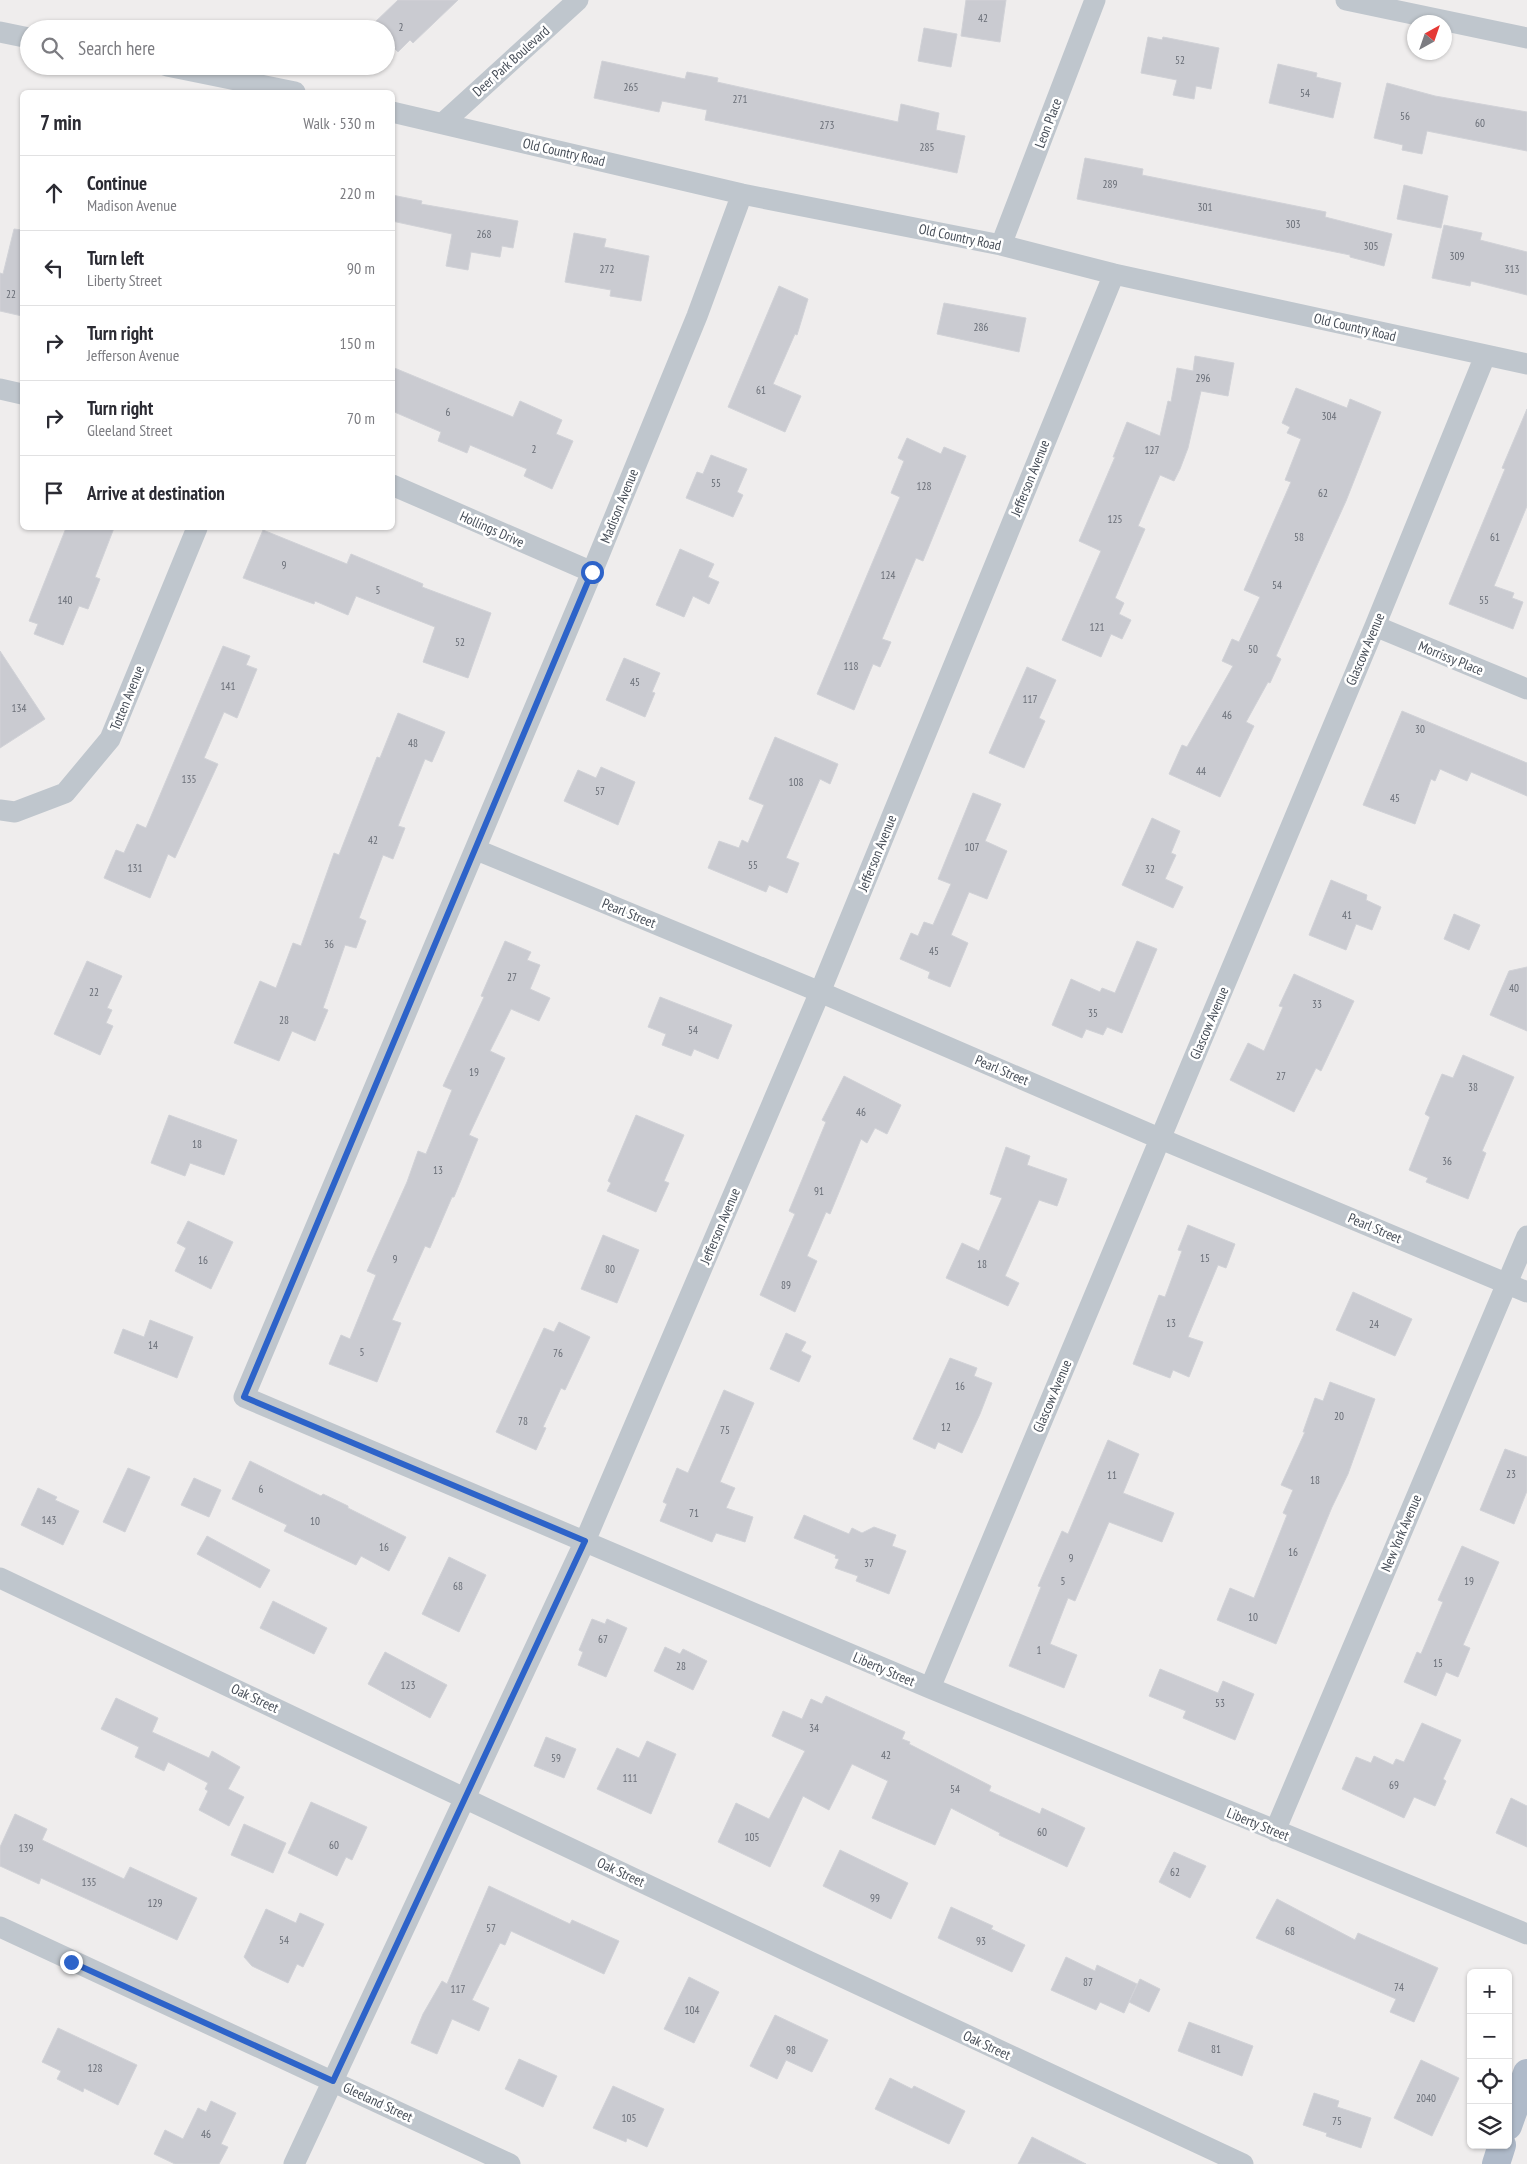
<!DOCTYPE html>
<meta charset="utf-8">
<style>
body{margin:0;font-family:"PT Sans Narrow",sans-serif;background:#f7f7f7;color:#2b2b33}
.controls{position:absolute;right:15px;bottom:15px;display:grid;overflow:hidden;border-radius:8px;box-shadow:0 1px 4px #0004}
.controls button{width:45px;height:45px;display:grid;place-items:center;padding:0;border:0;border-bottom:1px solid #e1e1e2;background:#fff;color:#2b2b33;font:25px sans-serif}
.compass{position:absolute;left:1407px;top:15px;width:45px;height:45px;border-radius:50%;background:#fff;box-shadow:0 1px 4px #0004;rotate:40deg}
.stop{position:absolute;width:15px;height:15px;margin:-11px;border:4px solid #2d63c9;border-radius:50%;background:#fff}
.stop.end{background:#2d63c9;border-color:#fff;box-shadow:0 1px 5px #0008}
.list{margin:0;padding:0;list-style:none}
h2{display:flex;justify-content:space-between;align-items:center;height:65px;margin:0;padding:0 20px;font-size:21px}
h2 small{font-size:16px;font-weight:400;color:#7c7c81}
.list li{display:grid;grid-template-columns:32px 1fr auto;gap:15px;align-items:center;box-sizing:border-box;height:75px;padding:0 20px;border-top:1px solid #e1e1e2}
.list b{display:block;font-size:19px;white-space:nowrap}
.list p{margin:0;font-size:16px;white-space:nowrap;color:#7c7c81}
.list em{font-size:16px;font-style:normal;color:#7c7c81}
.icon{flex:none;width:28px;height:28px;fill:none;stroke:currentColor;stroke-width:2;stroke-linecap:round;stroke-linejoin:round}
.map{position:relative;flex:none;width:1527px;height:2164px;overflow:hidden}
.search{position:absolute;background:#fff;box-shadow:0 1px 4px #0004;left:20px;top:20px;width:375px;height:55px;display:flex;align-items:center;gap:12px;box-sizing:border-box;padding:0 18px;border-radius:28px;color:#7c7c81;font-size:19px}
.panel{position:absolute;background:#fff;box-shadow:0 1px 4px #0004;left:20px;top:90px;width:375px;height:440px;border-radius:8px}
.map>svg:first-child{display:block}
.building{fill:#cacbd1;stroke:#d1d2d7}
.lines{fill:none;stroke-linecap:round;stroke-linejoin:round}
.minor{stroke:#bfc6cd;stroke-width:21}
.primary{stroke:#afbac9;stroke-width:28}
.route{stroke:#2d63c9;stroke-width:6}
.labels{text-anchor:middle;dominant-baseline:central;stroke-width:5;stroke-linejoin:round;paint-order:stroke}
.number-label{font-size:11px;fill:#686d76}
.street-label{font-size:14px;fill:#474e58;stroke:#fff}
</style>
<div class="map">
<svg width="1527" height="2164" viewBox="0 0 1527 2164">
<rect width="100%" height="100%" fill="#efeded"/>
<path class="building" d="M398,0H458L413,43L410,40L398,52L386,40V29H375L372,25Z
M966,0H1006L1000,42L961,36Z
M924,28L957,34L951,67L918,61Z
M1148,37L1162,40L1163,37L1219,48L1211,89L1196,86L1194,99L1173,95L1177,80L1141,73Z
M602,61L685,79L687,72L718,78L717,82L898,122L901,104L939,113L936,130L965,136L957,173L705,120L707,110L662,101L659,112L594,98Z
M1278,64L1317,73L1316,77L1341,83L1333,118L1269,103Z
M1387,83L1435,96L1527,112V151L1427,131L1422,154L1402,150L1403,145L1374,138Z
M1085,158L1143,169L1142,175L1326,212L1325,217L1392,234L1384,266L1350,257V255L1077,199Z
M1404,185L1448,196L1441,228L1397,219Z
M392,195L422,201L421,204L518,221L513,248L502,246L500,257L471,252L468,270L446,266L452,234L392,221Z
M1444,225L1482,233L1480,240L1527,252V295L1471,281L1470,286L1432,278Z
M14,229L22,230V316L0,311V273L3,274Z
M574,233L606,239L604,247L649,256L641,301L610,296L611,290L565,282Z
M779,286L808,299L797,335L795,334L773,384L801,396L785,432L728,407Z
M944,303L1026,318L1019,352L937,334Z
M1195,356L1234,363L1228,396L1201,391L1188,448L1180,469L1174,481L1160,475L1138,526L1145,529L1115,598L1124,603L1119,614L1131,620L1122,639L1111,634L1101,657L1062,640L1101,551L1079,541L1115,457H1113L1127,422L1160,436L1168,401L1171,402L1177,368L1193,371Z
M392,367L513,417L520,401L562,420L556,434L573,441L552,489L524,476L527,469L470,445L467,453L438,441L441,432L392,411Z
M1296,388L1347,408L1350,399L1381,412L1346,501L1276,656L1281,659L1270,683L1268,682L1246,722L1254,726L1220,797L1169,774L1182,745L1187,747L1233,666L1222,661L1232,639L1239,642L1260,597L1244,590L1291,482L1285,480L1301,439L1287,433L1290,427L1282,423Z
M1527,409V506L1494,586L1514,593L1512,598L1523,602L1513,629L1449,604L1505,469L1502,468Z
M907,438L941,454L944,447L966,456L923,561L916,558L882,639L891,642L880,667L873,664L854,710L817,694L900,497L891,493L904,461L898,458Z
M711,455L747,469L737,492L743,495L733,517L686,498L697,472L703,474Z
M66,528H114L95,577L100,579L88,609L79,606L63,645L34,634L38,624L29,621Z
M263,530L347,564L351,554L423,584L422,587L491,613L468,678L423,662L435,627L356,596L348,615L315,601L314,604L243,578Z
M680,549L714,564L708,577L719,582L709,604L693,596L684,617L656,605Z
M223,646L250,656L246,665L257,669L237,718L224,712L204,758L218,764L175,858L168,854L150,898L104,878L116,850L124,853L137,824L146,828Z
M0,651L45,719L0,748Z
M624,658L660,673L652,692L655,693L645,717L606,700Z
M1027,667L1056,680L1039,718L1045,721L1024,768L989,753Z
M1402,711L1527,763V796L1471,772L1467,781L1440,769L1435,781L1431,779L1415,824L1363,805Z
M398,713L445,732L432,762L425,759L398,826L405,828L393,859L383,855L359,918L366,921L356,948L345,945L323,1008L328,1010L315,1041L292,1031L279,1061L234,1043L260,981L276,988L293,943L301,946L334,853L339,855L377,757L380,758Z
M775,737L838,764L830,784L820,779L786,858L799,863L787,893L769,885L766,892L708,868L719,841L739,848L742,840L748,843L764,805L749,799Z
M601,767L635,782L618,825L564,801L578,770L596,778Z
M973,793L1001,804L985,841L1007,851L987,899L969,892L951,935L968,943L950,987L928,978L930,972L900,959L911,933L918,936L924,922L933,925L951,884L938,879Z
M1152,818L1180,831L1171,853L1176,855L1165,879L1183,887L1173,908L1122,885Z
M1331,880L1367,895L1366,900L1381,907L1372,930L1356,924L1346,950L1309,935Z
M1454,914L1480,925L1469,950L1444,939Z
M505,941L531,952L527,960L540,965L530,989L550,998L539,1021L511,1009L490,1051L505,1058L469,1135L478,1139L454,1197H452L430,1248L425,1246L392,1320L401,1323L377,1382L329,1364L341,1335L350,1339L376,1275L367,1271L407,1182L418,1151L426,1154L452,1090L443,1086L484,997L481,996Z
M1137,941L1157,949L1122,1033L1107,1027L1103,1035L1086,1029L1082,1038L1052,1025L1071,979L1100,992L1102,988L1115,993Z
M87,961L122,976L107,1008L112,1010L106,1023L113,1026L100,1055L54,1034Z
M1527,967V1031L1490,1015L1509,971Z
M1294,974L1354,1001L1321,1071L1316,1068L1294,1112L1230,1080L1248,1043L1264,1051L1283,1007L1279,1006Z
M660,997L732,1025L718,1059L694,1049L691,1056L662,1045L666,1034L648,1027Z
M1463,1055L1514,1077L1482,1151L1486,1153L1468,1199L1426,1182L1428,1178L1409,1170L1430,1117L1425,1114L1442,1074L1453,1078Z
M844,1076L901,1105L887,1134L875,1128L867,1143L861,1139L830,1214L826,1212L807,1256L817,1261L795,1312L760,1295L795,1214L789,1211L826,1122L822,1120Z
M169,1115L237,1140L224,1175L190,1163L185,1176L151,1163Z
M636,1115L684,1135L664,1181L669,1183L656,1212L607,1191L611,1183L608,1181Z
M1006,1147L1030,1156L1027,1165L1067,1179L1057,1206L1039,1200L1035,1209L1005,1276L1019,1283L1008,1306L946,1278L962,1243L979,1251L1002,1198L990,1194Z
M188,1221L233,1242L211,1289L175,1271L186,1248L177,1243Z
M1188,1225L1235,1244L1226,1268L1218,1265L1188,1337L1203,1342L1189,1377L1173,1370L1170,1378L1133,1364L1159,1295L1165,1297L1182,1251L1178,1250Z
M603,1235L639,1250L617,1303L581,1289Z
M1353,1292L1412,1319L1395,1356L1336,1330Z
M150,1320L193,1337L177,1378L114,1353L123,1329L144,1337Z
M559,1322L590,1337L565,1390L561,1388L543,1427L546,1428L536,1450L496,1432L544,1328L554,1332Z
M786,1333L806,1342L801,1351L811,1356L799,1382L770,1369Z
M950,1358L977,1368L974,1376L992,1383L980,1414L962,1453L938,1442L935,1449L913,1439Z
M1330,1382L1375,1399L1348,1474L1332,1507L1276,1644L1217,1620L1230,1588L1254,1598L1287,1515L1283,1513L1293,1490L1281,1485L1305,1432H1303L1315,1398L1323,1401Z
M724,1390L754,1403L720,1482L735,1488L726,1508L753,1517L745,1542L716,1533L712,1542L660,1521L667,1504L663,1502L677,1468L688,1473Z
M1108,1440L1139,1454L1123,1493L1174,1513L1162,1542L1109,1522L1075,1601L1068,1598L1050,1644L1077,1655L1064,1688L1009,1666L1041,1587L1038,1586L1062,1531L1068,1534Z
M1505,1449L1527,1457V1491L1514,1524L1480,1510Z
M250,1461L321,1496L323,1494L348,1506V1508L406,1537L389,1571L361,1556L356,1565L284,1531L287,1525L232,1499Z
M128,1468L150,1477L125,1532L103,1522Z
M194,1478L221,1490L209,1517L181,1505Z
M38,1488L57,1497L55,1500L79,1511L63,1545L21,1525Z
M804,1515L849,1534L852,1528L862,1533L874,1527L896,1535L892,1546L906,1551L889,1594L856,1581L858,1576L835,1568L839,1559L835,1558L836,1555L794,1538Z
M207,1536L270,1570L260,1588L197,1554Z
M1462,1546L1499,1562L1463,1645L1470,1648L1458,1677L1446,1672L1436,1696L1404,1682L1417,1652L1421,1654L1443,1602L1438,1600Z
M449,1557L486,1575L459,1632L422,1614Z
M273,1601L327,1628L314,1654L260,1628Z
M592,1619L605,1624L607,1619L627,1628L606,1677L578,1665L583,1652L579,1650Z
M665,1647L680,1654L683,1649L707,1661L693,1690L654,1671Z
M385,1652L447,1685L430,1718L368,1684Z
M1160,1669L1218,1693L1223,1681L1254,1694L1235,1740L1183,1718L1186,1711L1149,1696Z
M826,1696L905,1732L902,1739L910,1742L909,1744L991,1786L989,1791L1040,1814L1042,1808L1085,1828L1067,1867L999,1835L1000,1833L951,1808L935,1845L872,1818L888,1781L852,1764L829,1810L803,1796L770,1867L718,1842L736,1803L769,1819L805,1751L772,1736L783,1711L802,1719L811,1699L822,1704Z
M116,1698L158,1718L152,1732L209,1758L212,1751L240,1767L228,1789L244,1797L229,1826L199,1810L208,1791L205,1789L208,1783L168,1762L164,1771L135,1757L139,1747L101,1729Z
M1422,1723L1461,1740L1443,1779L1446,1781L1435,1806L1414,1797L1404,1818L1342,1789L1356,1757L1371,1763L1374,1756L1393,1765L1396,1759L1404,1762Z
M546,1737L576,1749L564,1778L534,1766Z
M647,1741L676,1754L651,1814L597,1789L617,1748L639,1758Z
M1511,1798L1527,1806V1847L1496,1833Z
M311,1802L367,1827L352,1860L346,1857L337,1876L288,1853Z
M15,1814L47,1829L42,1840L124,1879L130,1867L197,1898L177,1940L41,1878L39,1884L0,1866V1847Z
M244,1824L286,1843L273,1873L231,1855Z
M840,1850L908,1883L891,1919L823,1886Z
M1174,1852L1206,1866L1190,1898L1159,1882Z
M489,1886L570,1924L572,1920L619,1941L604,1974L511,1931L505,1945L500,1943L472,2000L489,2008L479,2031L452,2019L437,2054L411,2043L423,2014L442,1981L447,1984Z
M1277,1899L1355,1940L1358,1933L1438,1968L1414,2022L1390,2012L1396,1999L1256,1938Z
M951,1907L993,1926L991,1929L1025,1945L1012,1972L938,1938Z
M266,1909L296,1923L300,1913L324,1924L303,1967L297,1964L288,1983L252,1966L244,1957Z
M1066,1957L1095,1971L1097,1965L1137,1984L1124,2013L1100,2002L1096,2010L1051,1990Z
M689,1977L719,1992L694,2043L664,2029Z
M1140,1979L1160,1989L1149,2012L1129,2002Z
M775,2015L828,2040L812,2072L786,2060L777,2079L750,2066Z
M1189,2022L1253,2046L1242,2076L1178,2051Z
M58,2028L137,2065L118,2105L84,2088L83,2092L57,2079L61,2071L42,2062Z
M519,2059L557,2076L543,2107L505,2089Z
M1421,2060L1459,2078L1432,2136L1394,2118Z
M890,2078L912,2089L914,2086L965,2111L949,2144L875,2109Z
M613,2086L664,2109L647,2147L627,2138L626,2142L593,2128Z
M1314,2093L1339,2101L1337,2107L1371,2118L1361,2148L1326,2136L1327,2133L1303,2125Z
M211,2101L236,2113L221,2144L228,2147L219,2164H175L154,2154L165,2130L183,2139L198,2108L206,2112Z
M1032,2137L1086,2164H1018Z"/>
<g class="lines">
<path class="minor" d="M1346,0L1527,38
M0,32L29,38
M167,66L295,92
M392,112L742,194L1001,245L1114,274L1527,364
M443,123L578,0
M742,194L697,316L592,572L244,1397L930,1688L1527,1934
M1001,245L1095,0
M0,389L22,394
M392,485L592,572
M1375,626L1527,689
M0,810L15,812L65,793L110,739L197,528
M477,850L820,992L1161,1139L1527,1292
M0,1578L808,1961L1243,2164
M930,1688L1375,626L1485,356
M1275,1831L1527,1236
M0,1927L510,2164
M294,2164L585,1541L820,992L1114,274"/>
<path class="primary" d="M1508,2126L1527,2073
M1496,2164L1502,2145"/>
</g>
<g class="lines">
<path class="route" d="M71,1962L333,2081L585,1541L244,1397L592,572"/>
</g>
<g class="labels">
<g class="number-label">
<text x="983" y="18">42</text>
<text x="401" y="27">2</text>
<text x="1180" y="60">52</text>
<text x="631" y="87">265</text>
<text x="1305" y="93">54</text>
<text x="740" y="99">271</text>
<text x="1405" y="116">56</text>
<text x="1480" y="123">60</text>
<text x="827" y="125">273</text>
<text x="927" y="147">285</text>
<text x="1110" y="184">289</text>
<text x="1205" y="207">301</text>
<text x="1293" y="224">303</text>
<text x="484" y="234">268</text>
<text x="1371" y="246">305</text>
<text x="1457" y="256">309</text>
<text x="607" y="269">272</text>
<text x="1512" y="269">313</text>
<text x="11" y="294">22</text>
<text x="981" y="327">286</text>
<text x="1203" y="378">296</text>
<text x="761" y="390">61</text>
<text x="448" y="412">6</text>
<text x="1329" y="416">304</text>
<text x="534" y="449">2</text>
<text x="1152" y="450">127</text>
<text x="716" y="483">55</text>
<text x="924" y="486">128</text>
<text x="1323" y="493">62</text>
<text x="1115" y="519">125</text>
<text x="1299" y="537">58</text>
<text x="1495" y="537">61</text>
<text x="284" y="565">9</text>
<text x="888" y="575">124</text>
<text x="1277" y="585">54</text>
<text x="378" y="590">5</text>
<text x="65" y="600">140</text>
<text x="1484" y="600">55</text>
<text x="1097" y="627">121</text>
<text x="460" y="642">52</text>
<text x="1253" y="649">50</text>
<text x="851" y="666">118</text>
<text x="635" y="682">45</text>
<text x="228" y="686">141</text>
<text x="1030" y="699">117</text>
<text x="19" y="708">134</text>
<text x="1227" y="715">46</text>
<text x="1420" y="729">30</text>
<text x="413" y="743">48</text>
<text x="1201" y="771">44</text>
<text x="189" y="779">135</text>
<text x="796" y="782">108</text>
<text x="600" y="791">57</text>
<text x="1395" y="798">45</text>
<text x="373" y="840">42</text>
<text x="972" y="847">107</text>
<text x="753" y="865">55</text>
<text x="135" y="868">131</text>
<text x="1150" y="869">32</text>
<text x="1347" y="915">41</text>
<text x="329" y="944">36</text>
<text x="934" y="951">45</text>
<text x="512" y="977">27</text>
<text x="1514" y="988">40</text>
<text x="94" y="992">22</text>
<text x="1317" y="1004">33</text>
<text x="1093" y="1013">35</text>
<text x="284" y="1020">28</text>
<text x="693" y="1030">54</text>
<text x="474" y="1072">19</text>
<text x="1281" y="1076">27</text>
<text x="1473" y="1087">38</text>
<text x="861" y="1112">46</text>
<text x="197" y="1144">18</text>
<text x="1447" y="1161">36</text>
<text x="438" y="1170">13</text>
<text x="819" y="1191">91</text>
<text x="1205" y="1258">15</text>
<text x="395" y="1259">9</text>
<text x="203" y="1260">16</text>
<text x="982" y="1264">18</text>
<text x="610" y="1269">80</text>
<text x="786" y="1285">89</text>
<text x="1171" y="1323">13</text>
<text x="1374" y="1324">24</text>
<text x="153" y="1345">14</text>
<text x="362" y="1352">5</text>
<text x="558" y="1353">76</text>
<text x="960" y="1386">16</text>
<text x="1339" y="1416">20</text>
<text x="523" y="1421">78</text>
<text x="946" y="1427">12</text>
<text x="725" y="1430">75</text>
<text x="1511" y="1474">23</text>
<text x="1112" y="1475">11</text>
<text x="1315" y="1480">18</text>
<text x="261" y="1489">6</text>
<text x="694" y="1513">71</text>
<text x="49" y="1520">143</text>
<text x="315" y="1521">10</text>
<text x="384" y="1547">16</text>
<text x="1293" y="1552">16</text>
<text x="1071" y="1558">9</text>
<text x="869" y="1563">37</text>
<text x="1063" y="1581">5</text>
<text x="1469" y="1581">19</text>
<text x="458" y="1586">68</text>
<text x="1253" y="1617">10</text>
<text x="603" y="1639">67</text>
<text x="1039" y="1650">1</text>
<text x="1438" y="1663">15</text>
<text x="681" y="1666">28</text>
<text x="408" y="1685">123</text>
<text x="1220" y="1703">53</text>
<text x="814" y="1728">34</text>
<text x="886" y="1755">42</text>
<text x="556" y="1758">59</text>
<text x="630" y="1778">111</text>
<text x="1394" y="1785">69</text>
<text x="955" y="1789">54</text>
<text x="1042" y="1832">60</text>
<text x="752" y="1837">105</text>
<text x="334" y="1845">60</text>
<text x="26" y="1848">139</text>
<text x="1175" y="1872">62</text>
<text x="89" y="1882">135</text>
<text x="875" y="1898">99</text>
<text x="155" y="1903">129</text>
<text x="491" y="1928">57</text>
<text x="1290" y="1931">68</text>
<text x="284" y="1940">54</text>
<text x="981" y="1941">93</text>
<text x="1088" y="1982">87</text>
<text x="1399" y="1987">74</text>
<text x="458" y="1989">117</text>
<text x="692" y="2010">104</text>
<text x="1216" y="2049">81</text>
<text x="791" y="2050">98</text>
<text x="95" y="2068">128</text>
<text x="1426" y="2098">2040</text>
<text x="629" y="2118">105</text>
<text x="1337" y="2121">75</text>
<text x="206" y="2134">46</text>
</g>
<g class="street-label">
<text transform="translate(511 61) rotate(-42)">Deer Park Boulevard</text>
<text transform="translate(1048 123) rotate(-69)">Leon Place</text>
<text transform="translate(564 152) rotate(13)">Old Country Road</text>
<text transform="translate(960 237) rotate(12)">Old Country Road</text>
<text transform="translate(1355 327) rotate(13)">Old Country Road</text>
<text transform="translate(1030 478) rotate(-68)">Jefferson Avenue</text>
<text transform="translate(619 506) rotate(-68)">Madison Avenue</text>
<text transform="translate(492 529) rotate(24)">Hollings Drive</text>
<text transform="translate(1365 649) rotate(-67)">Glascow Avenue</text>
<text transform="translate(1451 658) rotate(22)">Morrissy Place</text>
<text transform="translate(127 698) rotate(-68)">Totten Avenue</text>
<text transform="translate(877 853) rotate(-68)">Jefferson Avenue</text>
<text transform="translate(629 913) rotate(22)">Pearl Street</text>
<text transform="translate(1209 1023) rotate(-67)">Glascow Avenue</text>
<text transform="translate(1002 1070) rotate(23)">Pearl Street</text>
<text transform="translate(720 1226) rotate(-67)">Jefferson Avenue</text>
<text transform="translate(1375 1228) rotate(23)">Pearl Street</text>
<text transform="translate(1052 1396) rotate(-67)">Glascow Avenue</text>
<text transform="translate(1401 1533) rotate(-67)">New York Avenue</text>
<text transform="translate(884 1669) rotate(23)">Liberty Street</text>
<text transform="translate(255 1698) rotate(25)">Oak Street</text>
<text transform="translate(1258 1824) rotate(22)">Liberty Street</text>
<text transform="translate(621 1872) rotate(25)">Oak Street</text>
<text transform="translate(987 2045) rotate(25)">Oak Street</text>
<text transform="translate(378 2102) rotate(25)">Gleeland Street</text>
</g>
</g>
</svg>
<div class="controls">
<button>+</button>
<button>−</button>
<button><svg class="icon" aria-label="locate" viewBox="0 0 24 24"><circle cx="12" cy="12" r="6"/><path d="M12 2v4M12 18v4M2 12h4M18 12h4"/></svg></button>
<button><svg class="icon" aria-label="layers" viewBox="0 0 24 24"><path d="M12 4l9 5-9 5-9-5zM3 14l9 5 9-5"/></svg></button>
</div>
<svg class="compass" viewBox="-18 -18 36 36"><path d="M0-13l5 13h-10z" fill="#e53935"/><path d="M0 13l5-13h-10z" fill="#7c7c81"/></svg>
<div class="stop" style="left:592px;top:572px"></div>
<div class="stop end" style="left:71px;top:1962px"></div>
<div class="search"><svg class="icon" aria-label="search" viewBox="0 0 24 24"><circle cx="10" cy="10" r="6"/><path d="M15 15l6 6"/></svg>Search here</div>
<section class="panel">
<h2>7 min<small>Walk · 530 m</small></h2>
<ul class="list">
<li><svg class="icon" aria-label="ahead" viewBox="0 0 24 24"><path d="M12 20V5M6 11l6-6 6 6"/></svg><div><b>Continue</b><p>Madison Avenue</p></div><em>220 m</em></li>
<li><svg class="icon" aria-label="left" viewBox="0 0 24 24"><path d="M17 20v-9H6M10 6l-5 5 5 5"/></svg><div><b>Turn left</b><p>Liberty Street</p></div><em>90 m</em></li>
<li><svg class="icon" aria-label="right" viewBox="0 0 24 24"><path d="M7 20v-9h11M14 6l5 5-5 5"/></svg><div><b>Turn right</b><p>Jefferson Avenue</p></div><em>150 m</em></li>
<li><svg class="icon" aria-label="right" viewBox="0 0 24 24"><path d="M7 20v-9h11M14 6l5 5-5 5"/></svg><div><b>Turn right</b><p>Gleeland Street</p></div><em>70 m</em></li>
<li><svg class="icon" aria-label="arrive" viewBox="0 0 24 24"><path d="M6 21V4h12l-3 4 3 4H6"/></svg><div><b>Arrive at destination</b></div></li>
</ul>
</section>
</div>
